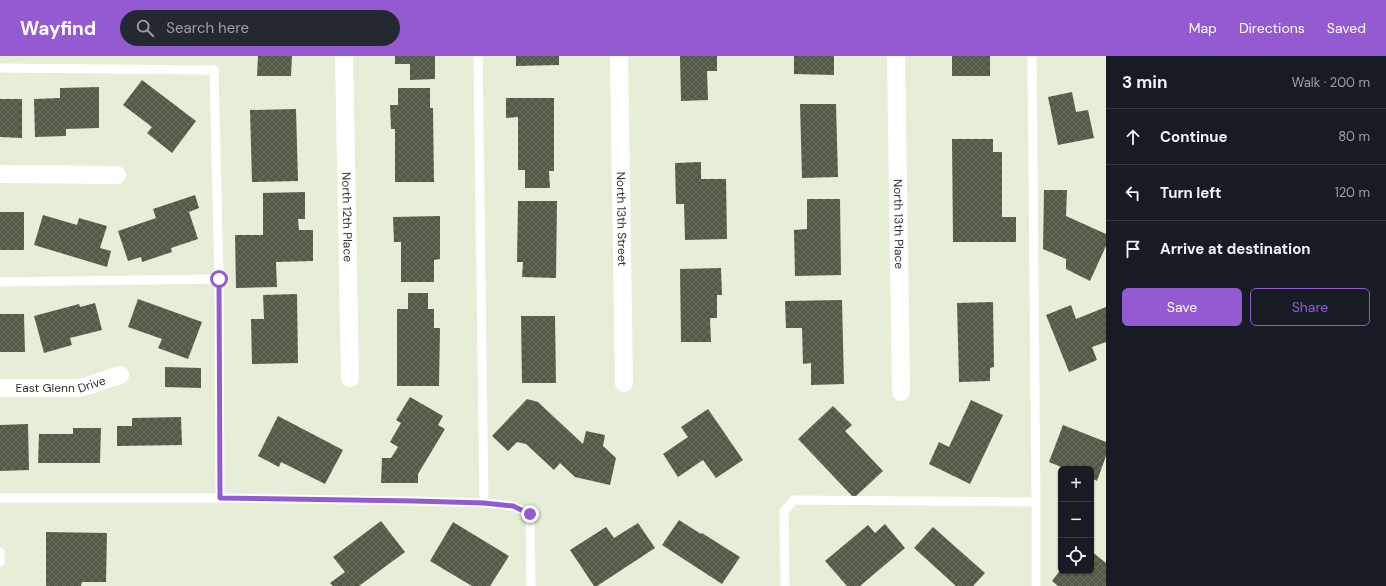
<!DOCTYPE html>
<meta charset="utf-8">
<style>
body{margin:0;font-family:"DM Sans",sans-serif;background:#242831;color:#f1f3f6}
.controls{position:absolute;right:12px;bottom:12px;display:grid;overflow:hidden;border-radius:6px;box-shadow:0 1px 3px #0004}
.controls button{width:36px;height:36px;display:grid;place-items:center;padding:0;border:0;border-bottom:1px solid #363941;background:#171b24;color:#f1f3f6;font:20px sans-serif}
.stop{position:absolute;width:12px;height:12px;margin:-9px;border:3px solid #935ad2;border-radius:50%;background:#fff}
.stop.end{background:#935ad2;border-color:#fff;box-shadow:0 1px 4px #0008}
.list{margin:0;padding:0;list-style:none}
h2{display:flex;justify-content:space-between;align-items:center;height:52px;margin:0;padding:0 16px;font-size:17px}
h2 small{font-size:13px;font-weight:400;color:#9ea1a6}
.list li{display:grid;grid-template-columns:26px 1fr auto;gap:12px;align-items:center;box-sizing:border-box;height:56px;padding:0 16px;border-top:1px solid #363941}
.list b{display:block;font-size:15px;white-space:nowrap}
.list em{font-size:13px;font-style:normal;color:#9ea1a6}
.actions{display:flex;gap:8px;padding:12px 16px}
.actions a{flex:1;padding:9px 0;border:1px solid #935ad2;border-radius:6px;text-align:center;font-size:14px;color:#935ad2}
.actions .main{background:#935ad2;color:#fff}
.icon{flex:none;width:22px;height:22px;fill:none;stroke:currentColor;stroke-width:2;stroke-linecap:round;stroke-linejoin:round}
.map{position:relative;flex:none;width:1106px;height:530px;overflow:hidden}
header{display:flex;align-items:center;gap:24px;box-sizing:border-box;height:56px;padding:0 20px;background:#935ad2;color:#fff}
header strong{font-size:19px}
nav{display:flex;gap:22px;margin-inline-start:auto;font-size:14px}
.search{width:280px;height:36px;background:#242831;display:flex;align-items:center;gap:10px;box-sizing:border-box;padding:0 14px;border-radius:22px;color:#9ea1a6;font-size:15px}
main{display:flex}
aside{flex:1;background:#171b24}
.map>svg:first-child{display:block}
.building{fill:url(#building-cross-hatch)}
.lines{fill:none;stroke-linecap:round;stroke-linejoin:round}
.service{stroke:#fff;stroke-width:9}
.minor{stroke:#fff;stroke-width:18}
.route{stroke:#935ad2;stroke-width:5}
.labels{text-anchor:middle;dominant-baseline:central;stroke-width:4;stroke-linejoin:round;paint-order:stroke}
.street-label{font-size:12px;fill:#2f322a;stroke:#e6eed8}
</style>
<header>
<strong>Wayfind</strong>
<div class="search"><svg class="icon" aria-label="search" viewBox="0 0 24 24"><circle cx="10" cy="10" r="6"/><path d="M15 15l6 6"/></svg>Search here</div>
<nav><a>Map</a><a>Directions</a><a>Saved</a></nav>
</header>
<main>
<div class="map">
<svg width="1106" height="530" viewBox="0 0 1106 530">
<defs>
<pattern id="building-cross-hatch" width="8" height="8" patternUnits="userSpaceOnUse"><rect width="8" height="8" fill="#545a48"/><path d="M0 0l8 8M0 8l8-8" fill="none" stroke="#6a6f60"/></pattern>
</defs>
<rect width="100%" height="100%" fill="#e6eed8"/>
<path class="building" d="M258,0H292L291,20H257Z
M395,0H435V23L410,24V8H395Z
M516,0H559V9L516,10Z
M680,0H717V15H707L708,44L681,45Z
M794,0H834V19L794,18Z
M952,0H990V20H952Z
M142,24L196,65L172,97L147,77L152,71L123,49Z
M99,31V72L66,73V80L35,81L34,43L60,42V32Z
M398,32H430V52H433L434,126H395V73H391L390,49H398Z
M1072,36L1076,56L1088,54L1094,82L1058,89L1048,41Z
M506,42H554V115H549L550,132H525V114H518V61L506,62Z
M0,43H22V82L0,81Z
M800,48H836L838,121L802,122Z
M296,53L298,125L252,126L250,54Z
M952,83H993V96H1002V161H1016V186H953Z
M701,106V123H726L727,183L685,184L684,148H676L675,107Z
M1044,134H1067L1066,160L1106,178V190L1090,225L1066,213V203L1043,193Z
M305,136V163H298L299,174H313V205L276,206L277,231L236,232L235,179H263V137Z
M195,139L199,152L189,156L198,183L171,192L172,196L142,206L141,201L128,205L118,175L156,162L153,153Z
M807,143H840L841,219L795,220L794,174L807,173Z
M518,145H557L556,222L522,221L523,206H517Z
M0,156H24V194H0Z
M43,159L77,169L79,162L107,170L100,192L111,195L107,211L34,189Z
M440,160V203L434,204V226H401V186H394L393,161Z
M721,212L722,239H717V262H710L711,286H681L680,213Z
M408,237H428V253H434V272H440L439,330H397V253H408Z
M297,238L298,307L252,308L251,263H264L263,239Z
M138,243L202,266L188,303L158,292L162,283L128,271Z
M842,244L844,328L811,329V307L803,308L802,272H786L785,245Z
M993,246L994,311L990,312V325L959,326L957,247Z
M95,247L102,274L70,282L72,289L44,297L34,260L79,248L80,251Z
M1071,249L1076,263L1106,251V286L1092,291L1097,304L1069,316L1046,259Z
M0,258H24L25,296H0Z
M521,260H555L556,327H522Z
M165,311L201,312V332L165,331Z
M410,341L443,360L438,369L445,373L418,418V427H381L382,402H391L398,391L390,386L401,367L396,364Z
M527,343L538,346L583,388L586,375L605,379L603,390L616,402L610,429L575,421L560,407L554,414L526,388L517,386L508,395L492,380Z
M971,344L1003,359L970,428L929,408L939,386L949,391Z
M833,350L852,369L845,375L883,415L854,442L798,383Z
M708,353L743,404L716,422L703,404L678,421L663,398L688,381L681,371Z
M278,360L343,394L325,428L281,406L279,411L258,400Z
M181,361L182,389L117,390V370H132V362Z
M28,368L29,414L0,415V369Z
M1063,369L1106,386V400L1097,425L1091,422V413H1066L1049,406Z
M73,372H101L100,407H38L39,378H73Z
M679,464L701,478L702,477L740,501L722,528L662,489Z
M381,465L405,496L359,530H333L330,527L345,516L333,501Z
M453,466L509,500L490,530H472L430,505Z
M638,467L655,492L597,530H594L570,494L606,471L614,482Z
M885,468L905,492L860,530H847L825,505L868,469L875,477Z
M933,471L985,517L973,530H956L914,492Z
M46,476L107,477L106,526H82L81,530H46Z
M1091,495L1106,507V530H1058L1052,525L1061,513V515H1091Z"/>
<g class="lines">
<path class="service" d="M478,0L484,447
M0,12L214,14L219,223L0,226
M219,223L220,442L414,445L484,447L513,450L530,458L531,530
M0,442H220
M1036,446V530
M0,496V506
M785,530L784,455L794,444L1036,446L1032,0"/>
<g class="minor">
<path id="s1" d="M344,0L350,322"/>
<path id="s2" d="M619,0L624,327"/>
<path id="s3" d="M896,0L901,336"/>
<path d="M0,118L117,119"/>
<path id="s4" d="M0,332H81L120,319"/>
</g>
</g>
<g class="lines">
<path class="route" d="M219,223L220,442L414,445L484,447L513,450L530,458"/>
</g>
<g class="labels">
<g class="street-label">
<text stroke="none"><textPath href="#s1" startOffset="161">North 12th Place</textPath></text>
<text stroke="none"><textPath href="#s2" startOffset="163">North 13th Street</textPath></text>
<text stroke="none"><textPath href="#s3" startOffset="168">North 13th Place</textPath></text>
<text stroke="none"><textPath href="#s4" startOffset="61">East Glenn Drive</textPath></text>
</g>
</g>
</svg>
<div class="controls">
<button>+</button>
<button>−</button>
<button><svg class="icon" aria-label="locate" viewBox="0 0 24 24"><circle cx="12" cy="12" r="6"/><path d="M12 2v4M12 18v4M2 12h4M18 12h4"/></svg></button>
</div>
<div class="stop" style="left:219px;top:223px"></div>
<div class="stop end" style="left:530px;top:458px"></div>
</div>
<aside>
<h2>3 min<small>Walk · 200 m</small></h2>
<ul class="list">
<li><svg class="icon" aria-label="ahead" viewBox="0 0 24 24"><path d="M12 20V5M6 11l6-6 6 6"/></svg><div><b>Continue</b></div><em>80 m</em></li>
<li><svg class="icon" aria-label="left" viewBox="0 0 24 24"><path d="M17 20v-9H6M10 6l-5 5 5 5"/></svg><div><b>Turn left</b></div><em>120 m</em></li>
<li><svg class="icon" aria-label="arrive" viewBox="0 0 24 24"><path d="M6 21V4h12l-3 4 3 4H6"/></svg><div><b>Arrive at destination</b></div></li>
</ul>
<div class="actions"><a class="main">Save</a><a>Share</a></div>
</aside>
</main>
